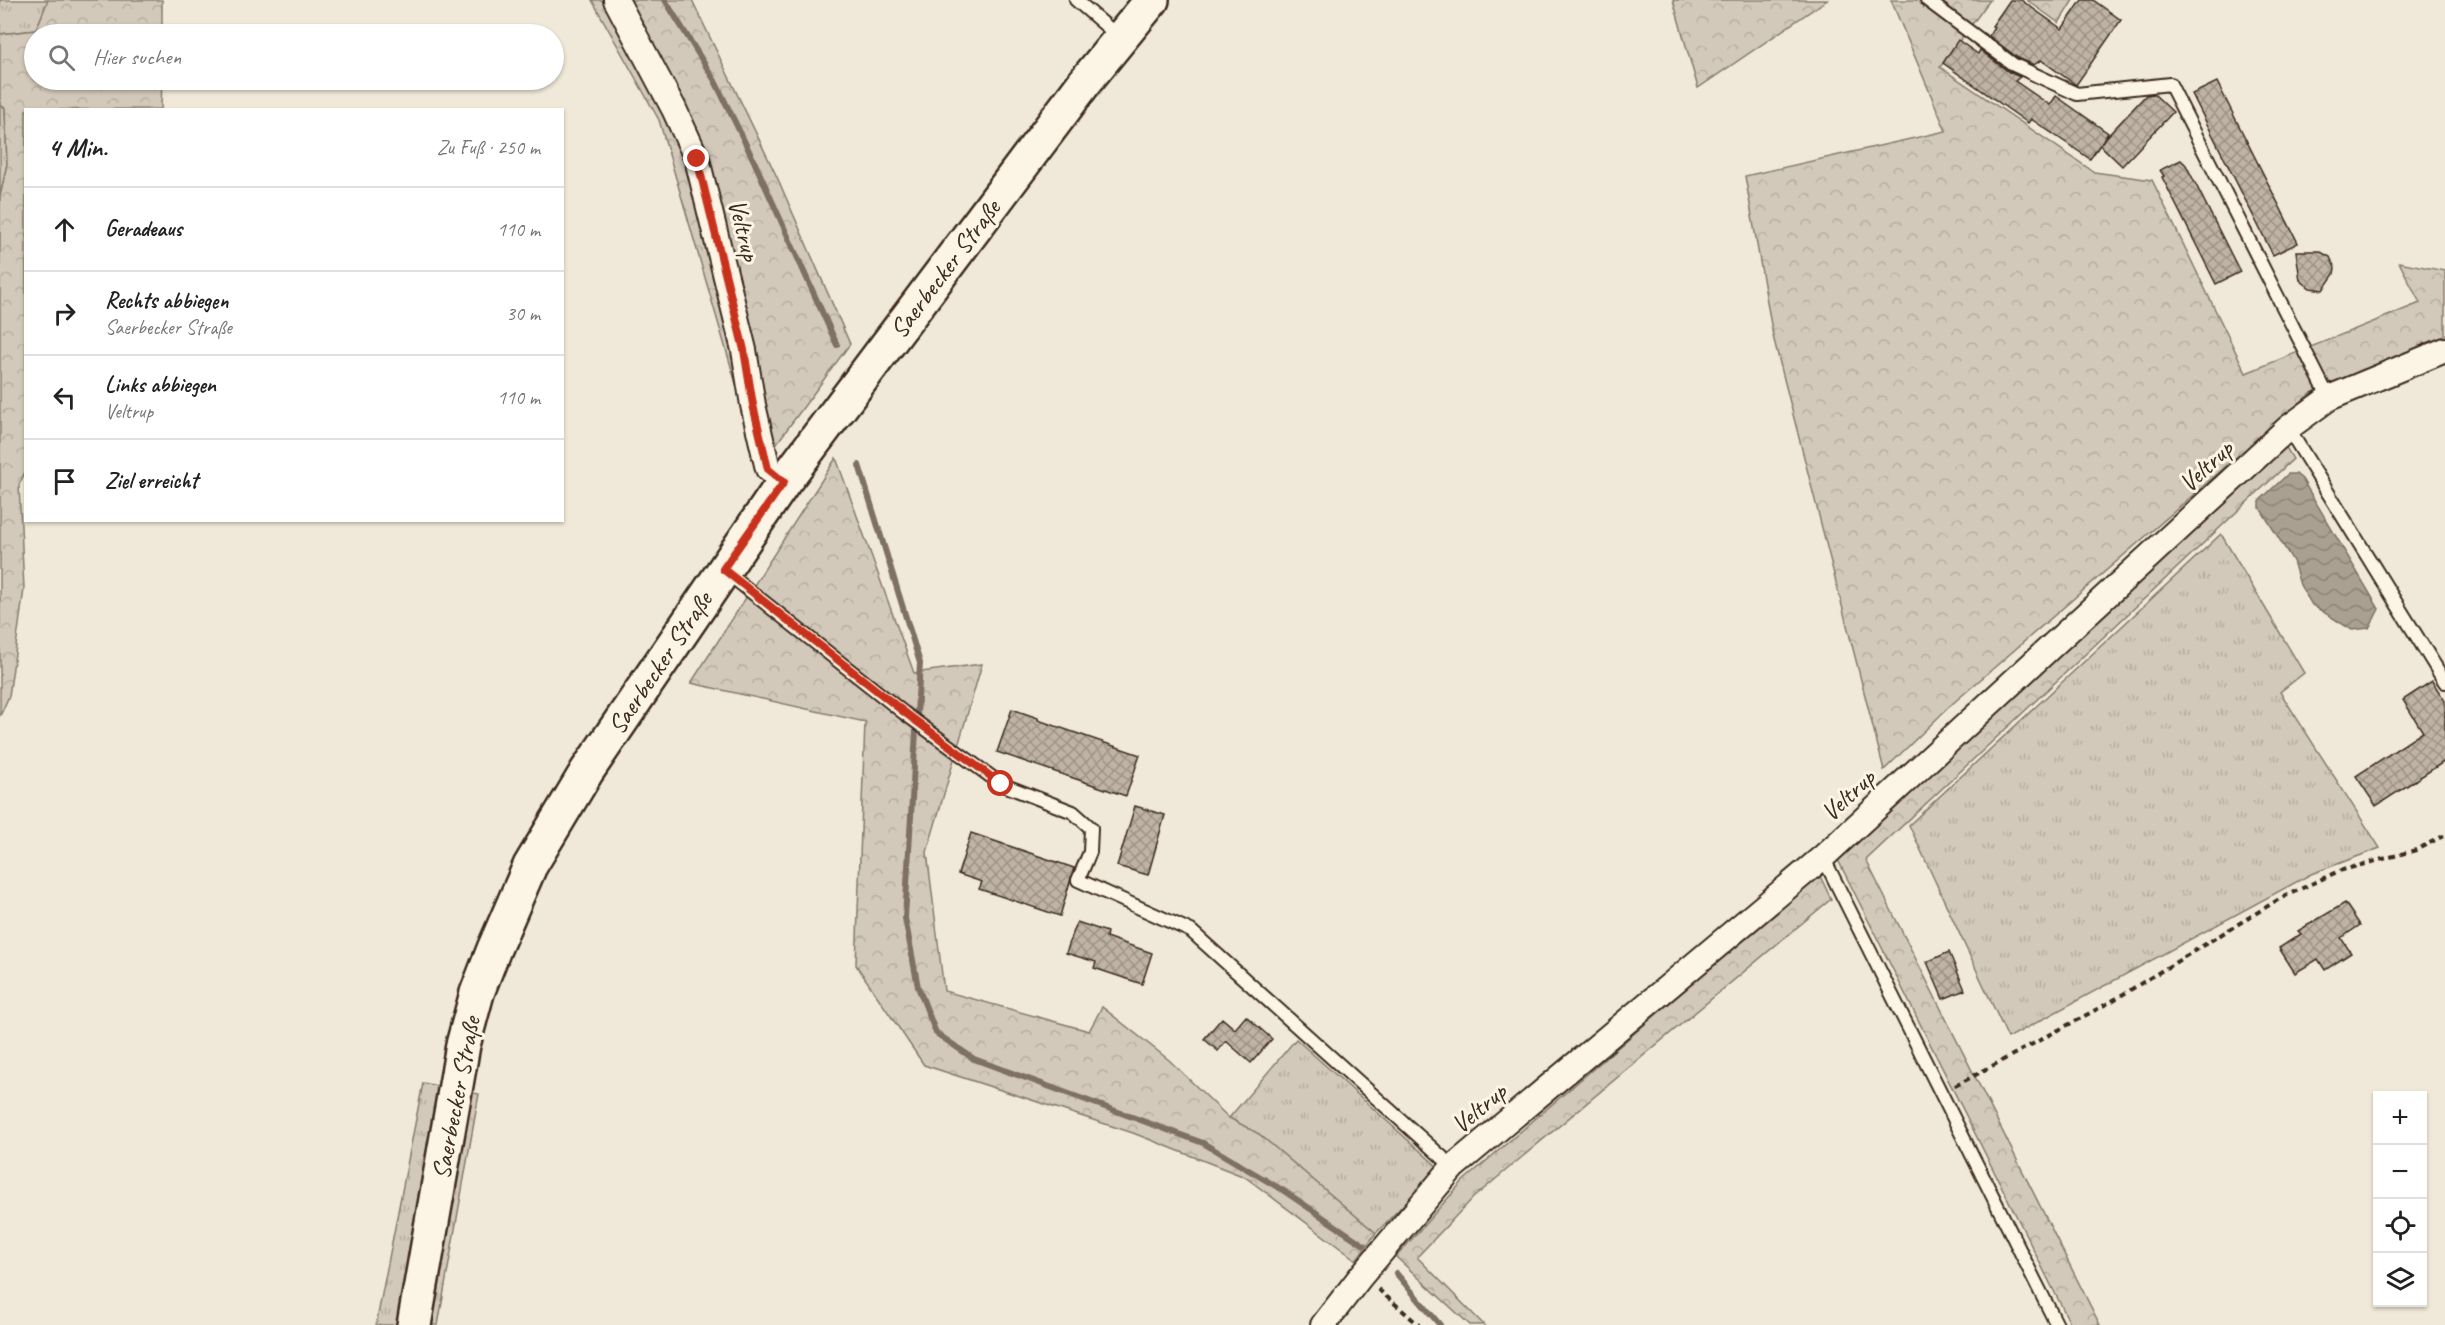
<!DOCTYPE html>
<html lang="de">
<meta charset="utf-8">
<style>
body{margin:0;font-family:Caveat,sans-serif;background:#f2f2f2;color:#222}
.controls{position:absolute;right:18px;bottom:18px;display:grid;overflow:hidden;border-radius:0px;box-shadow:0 2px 4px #0004}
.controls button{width:54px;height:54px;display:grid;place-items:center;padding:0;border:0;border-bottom:2px solid #e0e0e0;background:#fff;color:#222;font:30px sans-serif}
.stop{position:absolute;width:18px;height:18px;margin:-14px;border:4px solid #c8321e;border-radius:50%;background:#fff}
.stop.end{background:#c8321e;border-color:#fff;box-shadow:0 2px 6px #0008}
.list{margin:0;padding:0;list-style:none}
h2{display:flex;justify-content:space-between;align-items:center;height:78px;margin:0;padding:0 24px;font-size:26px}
h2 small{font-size:20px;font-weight:400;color:#767676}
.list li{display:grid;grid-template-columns:39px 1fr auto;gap:18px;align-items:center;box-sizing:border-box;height:84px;padding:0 24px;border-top:2px solid #e0e0e0}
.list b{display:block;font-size:22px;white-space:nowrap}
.list p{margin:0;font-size:20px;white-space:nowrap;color:#767676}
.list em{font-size:20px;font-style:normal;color:#767676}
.icon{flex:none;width:33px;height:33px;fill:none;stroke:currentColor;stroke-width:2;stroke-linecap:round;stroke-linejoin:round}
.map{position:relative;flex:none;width:2445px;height:1325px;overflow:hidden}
.search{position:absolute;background:#fff;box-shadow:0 2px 4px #0004;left:24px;top:24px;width:540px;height:66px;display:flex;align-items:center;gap:15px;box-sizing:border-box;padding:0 21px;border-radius:33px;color:#767676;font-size:22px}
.panel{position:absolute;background:#fff;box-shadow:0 2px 4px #0004;left:24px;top:108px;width:540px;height:414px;border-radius:0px}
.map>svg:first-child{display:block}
.grass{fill:url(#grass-tufts);stroke:#867a6c;stroke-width:1.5}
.forest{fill:url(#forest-crowns);stroke:#867a6c;stroke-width:1.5}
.water{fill:url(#water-waves);stroke:#7e7163;stroke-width:1.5}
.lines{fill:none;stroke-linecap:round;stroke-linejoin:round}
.stream{stroke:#7e7163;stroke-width:6}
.building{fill:url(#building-cross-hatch);stroke:#3b2a1e;stroke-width:1.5}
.service-casing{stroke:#3b2a1e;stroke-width:16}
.minor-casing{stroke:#3b2a1e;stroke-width:28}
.secondary-casing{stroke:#3b2a1e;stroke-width:38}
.path{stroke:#3b2a1e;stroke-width:4;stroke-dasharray:6 4.5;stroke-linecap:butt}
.service{stroke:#fcf5e5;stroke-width:12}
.minor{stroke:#fcf5e5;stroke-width:24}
.secondary{stroke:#fcf5e5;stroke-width:33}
.route{stroke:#c8321e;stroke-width:8}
.labels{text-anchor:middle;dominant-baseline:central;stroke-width:6;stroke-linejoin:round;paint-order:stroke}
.street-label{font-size:26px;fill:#3b2a1e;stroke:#fcf5e5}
</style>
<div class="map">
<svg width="2445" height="1325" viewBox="0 0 2445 1325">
<defs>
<pattern id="grass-tufts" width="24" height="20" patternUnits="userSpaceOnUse" patternTransform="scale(1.5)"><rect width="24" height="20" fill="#d2c9ba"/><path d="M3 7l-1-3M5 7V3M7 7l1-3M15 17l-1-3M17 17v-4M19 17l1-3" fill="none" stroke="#b5ad9f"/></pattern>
<pattern id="forest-crowns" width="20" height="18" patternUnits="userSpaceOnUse" patternTransform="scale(1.5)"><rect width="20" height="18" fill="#d2c9ba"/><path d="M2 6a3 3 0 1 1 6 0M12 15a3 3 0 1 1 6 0" fill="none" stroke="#b5ad9f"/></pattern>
<pattern id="water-waves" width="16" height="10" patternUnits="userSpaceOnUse" patternTransform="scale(1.5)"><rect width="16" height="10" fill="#aaa091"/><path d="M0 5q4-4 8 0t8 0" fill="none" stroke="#8c8376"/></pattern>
<pattern id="building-cross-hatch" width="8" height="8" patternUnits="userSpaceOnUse" patternTransform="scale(1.5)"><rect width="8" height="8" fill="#beb3a4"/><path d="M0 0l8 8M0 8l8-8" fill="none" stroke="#9c9285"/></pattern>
</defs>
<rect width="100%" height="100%" fill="#f0e9d9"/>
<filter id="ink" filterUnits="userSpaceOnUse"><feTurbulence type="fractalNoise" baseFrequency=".0167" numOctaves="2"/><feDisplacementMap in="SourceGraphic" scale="12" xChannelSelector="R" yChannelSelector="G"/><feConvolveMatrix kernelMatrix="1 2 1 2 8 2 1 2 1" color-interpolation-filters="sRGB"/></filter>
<g filter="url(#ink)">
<path class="grass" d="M0,0H48L36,30L0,34Z
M0,105L5,108L7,164L0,197V237Z
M2221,534L2304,673L2280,692L2380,848L2311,874L2008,1038L1909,825Z
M1296,1039L1439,1168L1376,1233L1259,1134L1229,1118Z
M423,1083L479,1094L438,1325H376Z"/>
<path class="forest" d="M48,0H162V34H34V80H162L161,109L26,110V470L19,485L24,589L9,696L0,716V197L7,164L5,108L0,105V34L36,30Z
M592,0H692L777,177L850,344L760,466L659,120Z
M1673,0H1827L1698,88Z
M1891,0H1990L1940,67L2094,172L2152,180L2246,373L2420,303L2399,262L2445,271V343L2311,393L1951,705L1884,770L1773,336L1745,176L1946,131Z
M2027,0H2073L2059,23Z
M2284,444L2293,459L1866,860L2100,1325H2071L1838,860Z
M836,458L914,673L982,664L927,852L944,991L1089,1031L1102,1007L1169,1060L1229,1118L1259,1134L1376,1233L1356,1260L1245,1177L1133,1133L924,1065L856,965L865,722L691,683Z
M1819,874L1831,899L1473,1198L1417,1257L1484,1325H1470L1396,1257L1463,1181Z"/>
<path class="water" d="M2288,474H2296L2302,479L2379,609L2369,628L2352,630L2312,605L2300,585L2293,561L2260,508V500Z"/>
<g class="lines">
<path class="stream" d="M665,0L715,81L754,161L837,345
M859,465L920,663L905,918L918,987L936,1033L974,1059L1203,1143L1284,1191L1364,1245
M1396,1273L1440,1325"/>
</g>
<path class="building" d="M2010,0H2021L2062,29L2082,0H2093L2121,20L2076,85L2041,60L2034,65L2018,58L1989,36L1994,27L1992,26Z
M1958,40L1978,54L1980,50L2009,72L2020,77L2015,81L2050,105L2056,96L2108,133L2101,143L2146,95L2154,94L2173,112L2122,166L2100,145L2090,159L2031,119L2028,123L1943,63Z
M2217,82L2298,243L2273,255L2192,94Z
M2181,160L2186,165L2240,272L2216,284L2162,177L2164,176L2160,170Z
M2296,251H2319L2330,257L2335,268L2334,274L2323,290L2310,288L2300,280Z
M2432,681L2445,701V761L2376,806L2356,776L2423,732L2403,700Z
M1012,709L1038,718V720L1140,755L1126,796L997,752Z
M1135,806L1165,815L1148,875L1117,866Z
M971,833L1074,868L1060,916L979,889L982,882L958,874Z
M2345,903L2360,925L2341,938L2351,953L2325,970L2318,959L2295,973L2279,948L2301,934L2298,931Z
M1077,922L1107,932L1106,937L1152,953L1142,984L1094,968L1096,962L1066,953Z
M1949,952L1965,990L1943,999L1927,962Z
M1246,1016L1272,1039L1251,1063L1226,1041L1218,1051L1204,1039L1222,1018L1235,1029Z"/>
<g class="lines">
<defs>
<path id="service" d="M1076,0L1119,37
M1927,0L2014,65L2077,94L2170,84L2329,398
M2288,428L2445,682
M726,572L904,713L1001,784L1073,812L1091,828L1090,852L1078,880L1191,931L1453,1167
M1823,857L2057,1325"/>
<path id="minor" d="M616,0L674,109L697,159L744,350L753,405L768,469L784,482
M1323,1325L1361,1276L1453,1167L1823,857L2288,428L2329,398L2445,350"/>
<path id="secondary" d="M414,1325L463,1045L477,993L494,949L530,866L587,771L784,482L1084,83L1152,0"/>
</defs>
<use href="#service" class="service-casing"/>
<use href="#minor" class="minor-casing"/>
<use href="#secondary" class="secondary-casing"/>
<path class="path" d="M1955,1086L2112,1001L2281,898L2339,871L2416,850L2445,835
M1378,1289L1419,1325"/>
<use href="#service" class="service"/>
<use href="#minor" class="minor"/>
<use href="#secondary" class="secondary"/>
</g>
</g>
<g class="lines" filter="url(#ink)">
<path class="route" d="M697,159L744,350L753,405L768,469L784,482L723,569L904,712L1001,784"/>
</g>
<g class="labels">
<g class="street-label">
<text transform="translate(744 230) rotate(76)">Veltrup</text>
<text transform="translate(945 269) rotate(-53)">Saerbecker Straße</text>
<text transform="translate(2206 466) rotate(-43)">Veltrup</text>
<text transform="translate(660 663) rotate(-56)">Saerbecker Straße</text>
<text transform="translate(1848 795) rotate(-43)">Veltrup</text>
<text transform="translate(456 1098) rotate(-79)">Saerbecker Straße</text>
<text transform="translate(1479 1108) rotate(-40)">Veltrup</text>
</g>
</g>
</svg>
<div class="controls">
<button>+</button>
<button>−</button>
<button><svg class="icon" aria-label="locate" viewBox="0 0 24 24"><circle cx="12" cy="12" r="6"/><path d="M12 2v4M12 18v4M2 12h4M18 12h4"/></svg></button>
<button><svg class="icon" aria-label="layers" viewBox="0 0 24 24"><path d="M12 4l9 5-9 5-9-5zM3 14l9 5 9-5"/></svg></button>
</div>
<div class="stop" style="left:1001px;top:784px"></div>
<div class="stop end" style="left:697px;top:159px"></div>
<div class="search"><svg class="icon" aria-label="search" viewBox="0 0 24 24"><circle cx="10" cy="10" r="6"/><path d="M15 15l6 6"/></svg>Hier suchen</div>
<section class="panel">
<h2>4 Min.<small>Zu Fuß · 250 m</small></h2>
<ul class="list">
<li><svg class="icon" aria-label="ahead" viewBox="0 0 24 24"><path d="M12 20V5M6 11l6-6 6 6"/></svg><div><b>Geradeaus</b></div><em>110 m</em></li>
<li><svg class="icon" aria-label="right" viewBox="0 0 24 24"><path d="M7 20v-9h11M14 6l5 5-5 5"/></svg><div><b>Rechts abbiegen</b><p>Saerbecker Straße</p></div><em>30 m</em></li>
<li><svg class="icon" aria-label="left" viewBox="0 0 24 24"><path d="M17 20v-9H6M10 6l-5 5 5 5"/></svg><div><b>Links abbiegen</b><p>Veltrup</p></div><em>110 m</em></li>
<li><svg class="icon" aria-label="arrive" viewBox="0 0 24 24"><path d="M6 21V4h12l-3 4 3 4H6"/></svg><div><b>Ziel erreicht</b></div></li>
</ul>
</section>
</div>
